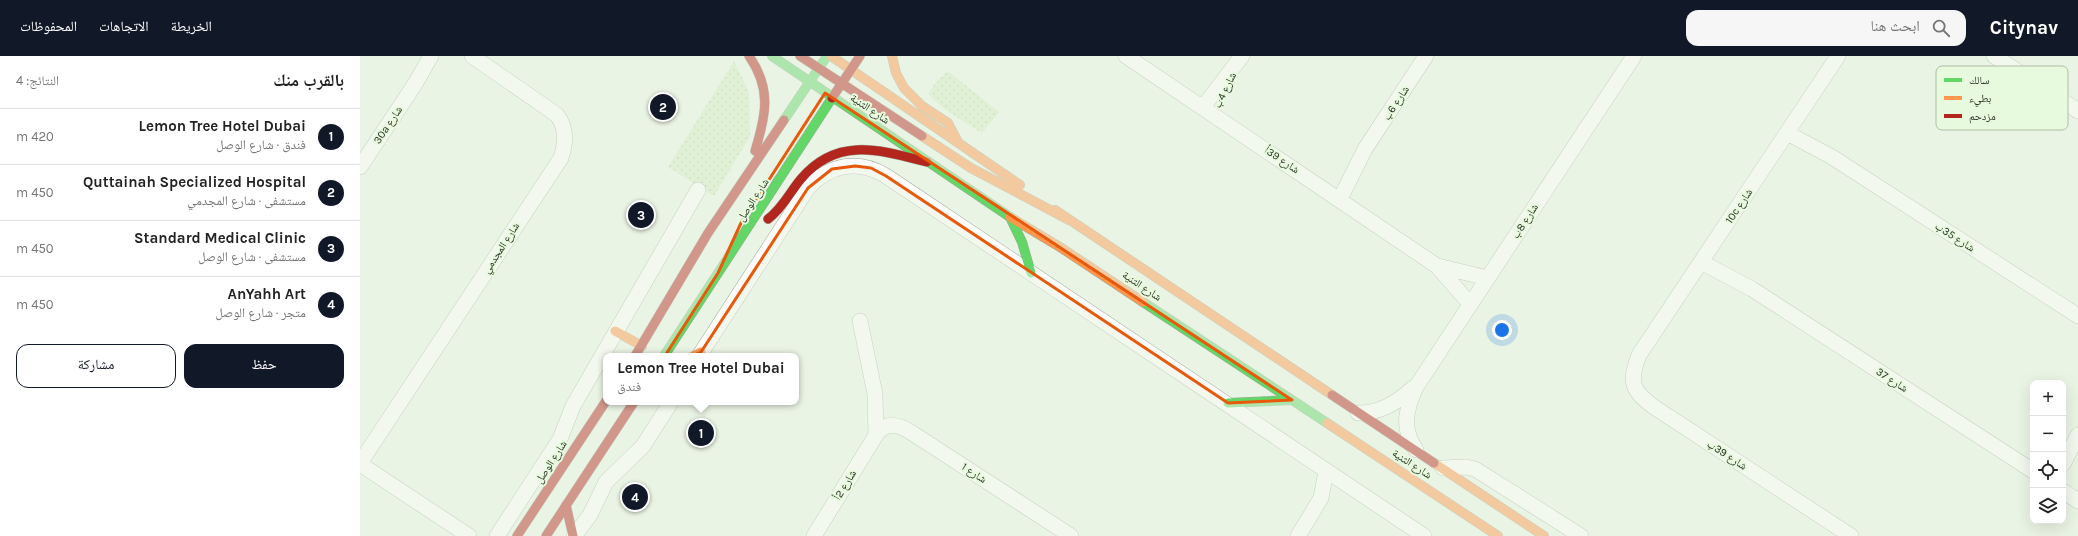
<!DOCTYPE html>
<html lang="ar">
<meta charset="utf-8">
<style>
body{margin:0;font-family:Karla,"Noto Naskh Arabic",sans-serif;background:#f6f6f6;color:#222;direction:rtl}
.controls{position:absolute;right:12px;bottom:12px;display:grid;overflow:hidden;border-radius:8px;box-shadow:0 4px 16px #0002}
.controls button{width:36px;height:36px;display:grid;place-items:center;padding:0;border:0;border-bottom:1px solid #e0e0e0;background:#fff;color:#222;font:20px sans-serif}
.you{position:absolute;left:1142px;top:274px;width:14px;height:14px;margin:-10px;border:3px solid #fff;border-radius:50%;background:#1a73e8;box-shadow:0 0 0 6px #1a73e833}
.badge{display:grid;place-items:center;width:26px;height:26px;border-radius:50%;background:#111827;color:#fff;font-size:13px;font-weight:700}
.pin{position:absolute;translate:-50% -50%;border:2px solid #fff;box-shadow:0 1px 4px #0006}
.popup{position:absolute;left:243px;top:297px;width:196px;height:52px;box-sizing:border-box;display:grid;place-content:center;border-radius:8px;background:#fff;filter:drop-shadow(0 1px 3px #0005);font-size:13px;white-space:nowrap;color:#767676}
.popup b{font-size:15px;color:#222}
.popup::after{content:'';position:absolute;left:50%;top:100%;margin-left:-8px;border:8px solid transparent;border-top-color:#fff}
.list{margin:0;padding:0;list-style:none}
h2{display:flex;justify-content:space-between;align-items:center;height:52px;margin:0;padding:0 16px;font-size:17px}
h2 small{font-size:13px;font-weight:400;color:#767676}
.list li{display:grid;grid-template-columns:26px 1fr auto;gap:12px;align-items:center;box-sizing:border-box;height:56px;padding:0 16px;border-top:1px solid #e0e0e0}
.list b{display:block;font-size:15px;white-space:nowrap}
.list p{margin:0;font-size:13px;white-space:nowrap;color:#767676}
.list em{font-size:13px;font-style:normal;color:#767676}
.actions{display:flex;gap:8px;padding:12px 16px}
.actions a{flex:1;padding:9px 0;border:1px solid #111827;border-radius:12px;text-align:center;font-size:14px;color:#111827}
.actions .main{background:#111827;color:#fff}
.icon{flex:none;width:22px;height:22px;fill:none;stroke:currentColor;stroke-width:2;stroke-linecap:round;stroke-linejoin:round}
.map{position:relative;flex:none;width:1718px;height:480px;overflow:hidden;direction:ltr}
header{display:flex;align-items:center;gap:24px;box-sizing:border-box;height:56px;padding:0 20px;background:#111827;color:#fff}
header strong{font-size:19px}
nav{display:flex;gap:22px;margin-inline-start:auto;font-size:14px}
.search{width:280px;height:36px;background:#f6f6f6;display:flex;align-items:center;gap:10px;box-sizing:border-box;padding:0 14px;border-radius:12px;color:#767676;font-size:15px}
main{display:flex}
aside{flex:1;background:#fff}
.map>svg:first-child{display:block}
.grass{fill:url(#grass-dots)}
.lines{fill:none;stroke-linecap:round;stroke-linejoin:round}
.street-casing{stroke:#9fa79b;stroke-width:16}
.fast-casing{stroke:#9fa79b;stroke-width:10}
.slow-casing{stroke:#9fa79b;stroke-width:10}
.jam-casing{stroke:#9fa79b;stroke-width:10}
.street{stroke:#fcfdfb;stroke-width:15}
.fast{stroke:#63d668;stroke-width:9}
.slow{stroke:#ff974d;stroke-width:9}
.jam{stroke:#b3261e;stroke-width:9}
.marked{fill:none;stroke:#e8590c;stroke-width:3;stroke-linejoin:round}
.labels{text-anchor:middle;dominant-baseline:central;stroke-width:4;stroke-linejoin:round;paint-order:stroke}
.street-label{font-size:11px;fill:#2b3227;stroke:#e8fade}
.key{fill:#e8fade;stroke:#afbea7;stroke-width:1}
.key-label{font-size:11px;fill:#2b3227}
</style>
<header>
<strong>Citynav</strong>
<div class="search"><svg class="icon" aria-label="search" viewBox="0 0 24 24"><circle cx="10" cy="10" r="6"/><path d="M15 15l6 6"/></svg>ابحث هنا</div>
<nav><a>الخريطة</a><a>الاتجاهات</a><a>المحفوظات</a></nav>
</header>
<main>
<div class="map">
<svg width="1718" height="480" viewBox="0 0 1718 480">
<defs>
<pattern id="grass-dots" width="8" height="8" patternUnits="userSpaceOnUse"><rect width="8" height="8" fill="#d3ecc4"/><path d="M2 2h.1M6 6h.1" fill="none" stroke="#b5cba8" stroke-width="1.8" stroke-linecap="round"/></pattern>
</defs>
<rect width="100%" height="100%" fill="#eaf4e4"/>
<path class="grass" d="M374,5L389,36L390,80L354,140L308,111Z
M588,15L639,56L622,77L584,53L568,38L576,26Z"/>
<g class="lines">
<defs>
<path id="street" d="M766,0L1077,210L1110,248
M1478,0L1279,299C1269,326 1271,334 1294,351L1491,480
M1634,0L1718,55
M843,51L882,0
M1427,77L1472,101L1718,260
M0,111L55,28L71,0
M980,143L1005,93L1066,0
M1341,206L1392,233L1673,415
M1078,210L1127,222
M500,265L515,338L516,379
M339,300L448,132C469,108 499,103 526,120L1064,480
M998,357C1021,357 1036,347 1053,332
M1056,394C1041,372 1046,353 1056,331L1274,0
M0,407L201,102C206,87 207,72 197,59L112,0
M0,408L109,480
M1703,408L1718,379
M1083,412L1106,411L1115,413L1221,480
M1703,435L1718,445
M137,480L200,383L213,350L338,134
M214,480L230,459L246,426L283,390L311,346
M454,480L516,379C525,366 537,368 549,375L711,480
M938,480L961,442L966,415"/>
<path id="fast" d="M412,0L650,161
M424,64L467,0
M650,161L662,186L671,217
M783,246L967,367
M304,300L472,42
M868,347L932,344"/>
<path id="slow" d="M471,0L660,129
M532,0L536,17L544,32L562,50L588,67L598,86
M562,80L611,112L709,164
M695,154L972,339
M650,161L700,191L783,246
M255,275L282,290
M334,300L341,296
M967,367L1138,480
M1074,407L1184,480"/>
<path id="jam" d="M389,0C412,33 406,59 395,95
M440,0L562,80
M472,42L500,0
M408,163C422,153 430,136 441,123C477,80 520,94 567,106
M275,300L348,177L424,64
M972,339L1074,407
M206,449L213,480
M157,480L246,345
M186,480L274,346"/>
</defs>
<use href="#street" class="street-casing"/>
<use href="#fast" class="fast-casing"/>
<use href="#slow" class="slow-casing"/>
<use href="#jam" class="jam-casing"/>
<use href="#street" class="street"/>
<use href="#fast" class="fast"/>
<use href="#slow" class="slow"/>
<use href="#jam" class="jam"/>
</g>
<path d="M0 0H1718V480H0ZM465,37L932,344L868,347L526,120L511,112L495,110L472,113L448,132L341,296L325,304L299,309L358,217L381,167Z" fill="#eaf4e4" fill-opacity=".55" fill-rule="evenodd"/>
<path class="marked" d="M465,37L932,344L868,347L526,120L511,112L495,110L472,113L448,132L341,296L325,304L299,309L358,217L381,167Z"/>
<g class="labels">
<g class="street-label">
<text transform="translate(865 34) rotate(-64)">شارع 4ب</text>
<text transform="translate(1036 47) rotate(-57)">شارع 6ب</text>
<text transform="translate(510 53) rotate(34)">شارع الثنية</text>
<text transform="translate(28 69) rotate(-56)">30a شارع</text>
<text transform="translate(922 104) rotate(34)">شارع 39أ</text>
<text transform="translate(393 144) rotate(-57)">شارع الوصل</text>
<text transform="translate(1379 150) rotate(-56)">10c شارع</text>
<text transform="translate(1165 165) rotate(-57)">شارع 8ب</text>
<text transform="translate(1595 181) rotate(33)">شارع 35ب</text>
<text transform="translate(141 192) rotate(-57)">شارع المجدمي</text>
<text transform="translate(782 230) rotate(34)">شارع الثنية</text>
<text transform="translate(1532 324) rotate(33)">شارع 37</text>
<text transform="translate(1367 399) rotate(33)">شارع 39ب</text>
<text transform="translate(191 406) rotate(-57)">شارع الوصل</text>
<text transform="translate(1052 408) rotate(33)">شارع الثنية</text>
<text transform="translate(614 417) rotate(33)">شارع 1</text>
<text transform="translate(485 429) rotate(-59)">شارع 2أ</text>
</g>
</g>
<rect x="1576" y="10" width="132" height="64" rx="6" class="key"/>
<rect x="1584" y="22" width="18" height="4" fill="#63d668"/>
<rect x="1584" y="40" width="18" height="4" fill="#ff974d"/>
<rect x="1584" y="58" width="18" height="4" fill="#b3261e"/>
<g class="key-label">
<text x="1609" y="28">سالك</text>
<text x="1609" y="46">بطيء</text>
<text x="1609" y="64">مزدحم</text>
</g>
</svg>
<div class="controls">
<button>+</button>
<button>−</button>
<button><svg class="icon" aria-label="locate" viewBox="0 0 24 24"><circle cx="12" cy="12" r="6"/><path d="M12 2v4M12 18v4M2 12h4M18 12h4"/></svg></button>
<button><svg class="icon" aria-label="layers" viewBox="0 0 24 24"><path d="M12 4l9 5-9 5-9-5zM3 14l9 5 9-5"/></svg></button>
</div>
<div class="you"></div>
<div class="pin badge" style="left:341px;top:377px">1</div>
<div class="popup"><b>Lemon Tree Hotel Dubai</b>فندق</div>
<div class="pin badge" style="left:303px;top:51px">2</div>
<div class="pin badge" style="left:281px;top:159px">3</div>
<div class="pin badge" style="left:275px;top:441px">4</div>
</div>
<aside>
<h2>بالقرب منك<small>النتائج: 4</small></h2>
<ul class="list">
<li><span class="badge">1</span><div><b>Lemon Tree Hotel Dubai</b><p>فندق · شارع الوصل</p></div><em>420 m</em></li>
<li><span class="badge">2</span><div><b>Quttainah Specialized Hospital</b><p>مستشفى · شارع المجدمي</p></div><em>450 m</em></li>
<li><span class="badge">3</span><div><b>Standard Medical Clinic</b><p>مستشفى · شارع الوصل</p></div><em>450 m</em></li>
<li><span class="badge">4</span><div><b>AnYahh Art</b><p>متجر · شارع الوصل</p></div><em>450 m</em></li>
</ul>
<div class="actions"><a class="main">حفظ</a><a>مشاركة</a></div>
</aside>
</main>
